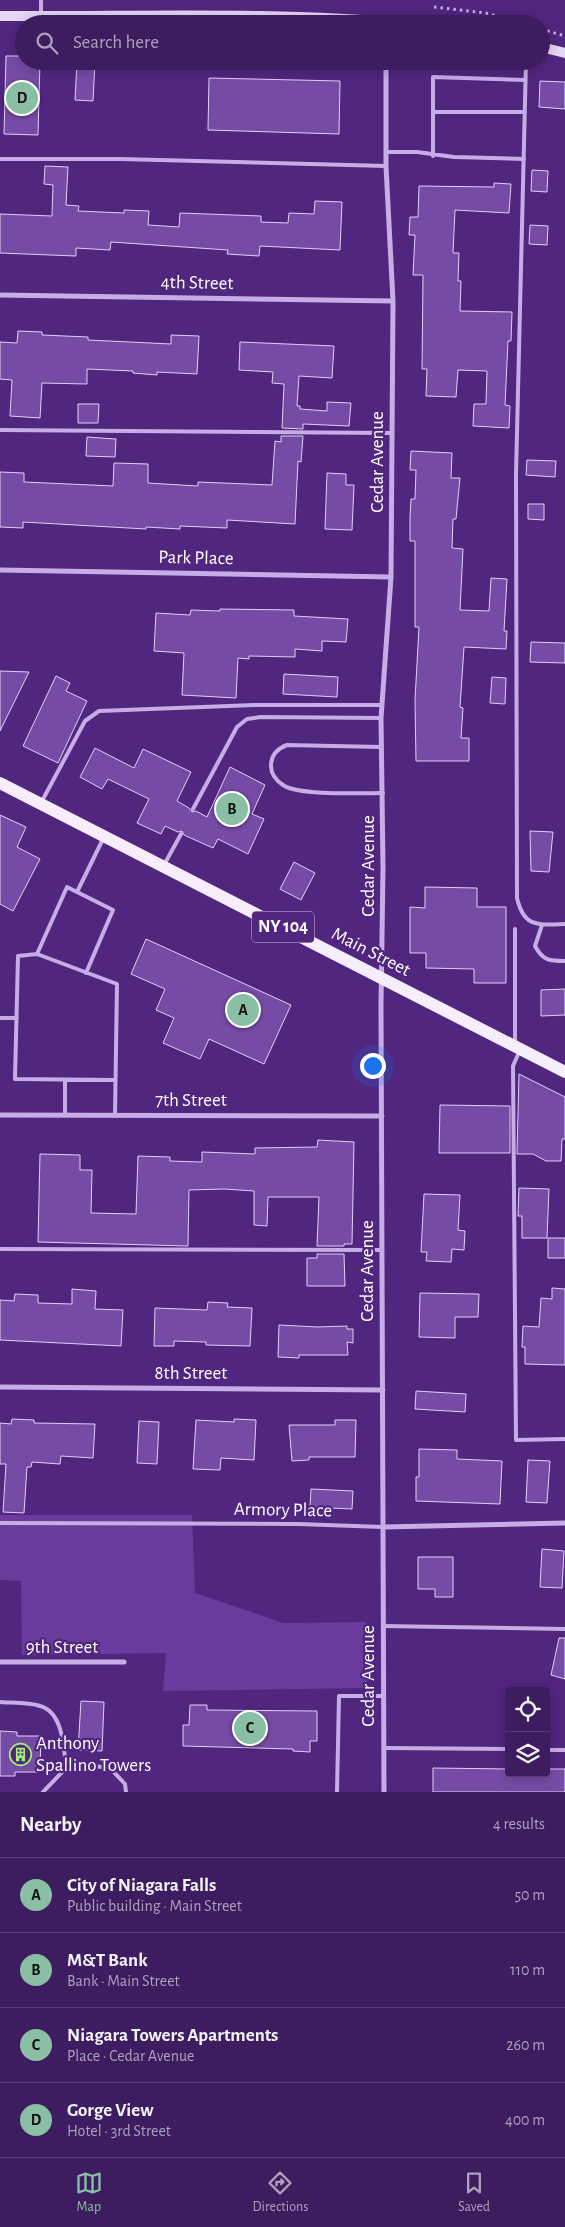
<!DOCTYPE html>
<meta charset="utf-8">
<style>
body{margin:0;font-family:"Alegreya Sans",sans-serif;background:#442565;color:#f1f3f6}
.controls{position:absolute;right:15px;bottom:15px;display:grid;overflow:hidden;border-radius:5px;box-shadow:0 2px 12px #0003}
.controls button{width:45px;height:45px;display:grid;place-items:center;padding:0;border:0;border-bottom:1px solid #563a74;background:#3d1c5f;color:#f1f3f6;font:25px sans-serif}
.you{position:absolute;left:372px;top:1065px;width:18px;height:18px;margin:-12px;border:4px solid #fff;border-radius:50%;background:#1a73e8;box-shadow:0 0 0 8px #1a73e833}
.badge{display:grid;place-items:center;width:32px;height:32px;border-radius:50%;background:#8abfa5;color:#111;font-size:16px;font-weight:700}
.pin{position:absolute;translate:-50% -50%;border:2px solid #fff;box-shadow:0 1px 5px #0006}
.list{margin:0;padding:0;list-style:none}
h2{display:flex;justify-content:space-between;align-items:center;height:65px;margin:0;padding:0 20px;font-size:21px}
h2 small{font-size:16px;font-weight:400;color:#ada1bd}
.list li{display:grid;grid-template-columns:32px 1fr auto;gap:15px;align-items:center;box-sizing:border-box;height:75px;padding:0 20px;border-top:1px solid #563a74}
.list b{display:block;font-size:19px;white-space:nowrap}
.list p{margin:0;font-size:16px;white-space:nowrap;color:#ada1bd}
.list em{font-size:16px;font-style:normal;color:#ada1bd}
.icon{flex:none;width:28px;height:28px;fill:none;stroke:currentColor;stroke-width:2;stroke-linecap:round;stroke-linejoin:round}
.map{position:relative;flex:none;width:565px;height:1792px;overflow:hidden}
.search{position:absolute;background:#3d1c5f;box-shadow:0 2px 12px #0003;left:15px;right:15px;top:15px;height:55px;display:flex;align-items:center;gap:12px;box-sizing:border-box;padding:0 18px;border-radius:28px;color:#ada1bd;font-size:19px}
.sheet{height:365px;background:#3d1c5f}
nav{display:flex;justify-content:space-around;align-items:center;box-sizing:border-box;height:70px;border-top:1px solid #563a74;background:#3d1c5f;font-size:14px;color:#ada1bd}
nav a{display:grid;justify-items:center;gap:2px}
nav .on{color:#8abfa5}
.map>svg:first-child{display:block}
.green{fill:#693b9d}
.building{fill:#764ba6;stroke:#e1d0f5}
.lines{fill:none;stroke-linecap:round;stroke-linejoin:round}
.path{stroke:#c7ade6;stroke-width:3;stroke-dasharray:2.5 4;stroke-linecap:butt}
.lane{stroke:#c7ade6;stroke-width:4}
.street{stroke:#c7ade6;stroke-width:5}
.secondary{stroke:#e5d6f5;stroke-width:10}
.primary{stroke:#f6edfd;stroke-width:12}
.labels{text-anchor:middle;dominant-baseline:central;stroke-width:4.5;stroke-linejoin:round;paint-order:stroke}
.shield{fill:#51267f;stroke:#cbbed9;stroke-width:1}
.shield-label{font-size:18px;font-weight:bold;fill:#fff}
.street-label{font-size:19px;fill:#fff;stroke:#51267f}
.poi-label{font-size:19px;fill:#fff;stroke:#51267f;text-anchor:start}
</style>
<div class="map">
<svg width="565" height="1792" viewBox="0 0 565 1792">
<rect width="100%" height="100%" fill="#51267f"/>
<path class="green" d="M0,1515H192L195,1593L283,1623L366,1622L367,1688L163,1691L166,1653L22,1655L21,1581L0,1580Z"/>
<path class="building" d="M6,56H24V61H40L38,135L4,134Z
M77,61H95L93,101L75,100Z
M209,78L340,81L339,134L208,130Z
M540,81L565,82V109L539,107Z
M45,166L68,167L66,205L79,206L78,211L124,213V210L149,211L148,225L179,227L180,213L261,216V222L288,223L289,213L314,214L315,201L342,202L340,250L260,246L259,256L227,254L228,250L111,242L110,250L76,248V256L0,253V214L52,216L53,185L44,184Z
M532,170L548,171L547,192L531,191Z
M494,183L511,184L509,213L455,210L453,253H459L458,281H461L460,311L512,312L511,341H508L505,405L510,406L509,428L473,426L474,404H486L487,371L458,370L456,397L426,396L427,369H422L423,275H413L415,235H409L410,217H418L419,186L494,187Z
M530,225L548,226L547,245L529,244Z
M18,331L42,332V335L88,337V340L171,344V335L199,336L197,374L157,372V375L133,373V371L87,369V384L42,383L40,418L10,416L12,380L0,379V342L17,343Z
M240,342L334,346L332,378L299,376L297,406H300V409L327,411V402L351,403L349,426L303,424V429L282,428L284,384L272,383L273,372L239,370Z
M78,404H99L98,423H78Z
M281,436H303L301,462L298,461L295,524L227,520V528L180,526V529L146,527V529L23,522V528L0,527V472L24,473V482L113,486L114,463L148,464V483L198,486V482L272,485L275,441L281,442Z
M87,437L116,439L115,457L86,456Z
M411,451L452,453L451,478H460L456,519H453L452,548L463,549L460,610L489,611L491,578L507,579L504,631H507L506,649L464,647L460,707L463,708L461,738H469V761H416L415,700L419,627H415V541H410V517L411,499H415L416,470H410Z
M527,460L556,461L555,477L526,475Z
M327,473L346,474V485H354L352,530L325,529Z
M528,504H544V520L528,519Z
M220,609L294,610V616L348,619L346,642L322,641V651L295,649V657L249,656V659L238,658L236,698L182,695L184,653L154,651L156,613L190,615L191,610L220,611Z
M531,642L565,643V663L530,662Z
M0,671L29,672L0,731Z
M284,674L338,677L337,697L283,694Z
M56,676L70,683L66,691L87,701L58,763L23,746Z
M492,677L506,678L505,704L490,703Z
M95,748L134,768L143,749L191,772L177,801L189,808L192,812L196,811L207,817L230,767L265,785L252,814L264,819L248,854L218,839L213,848L184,835L182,831L178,832L165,826L161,834L137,823L149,799L108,779L102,789L80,777Z
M0,815L26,827L17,847L40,859L13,911L0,904Z
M530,831L553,832L549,872L531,871Z
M294,862L315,873L301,900L280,889Z
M425,887L477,888V907H506V983H474V969L426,968V953H410V907L425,908Z
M146,939L291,1005L264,1064L209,1039L200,1059L163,1043L174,1018L156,1010L165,989L131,974Z
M565,989V1015L541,1016V990Z
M519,1074L565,1097V1139H562L561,1161H546L533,1154H517Z
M440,1105L510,1106V1153H439Z
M318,1140L354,1142L352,1244H344V1246H317L319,1197H268L267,1226L254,1225V1191L224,1189L189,1190L188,1246L38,1242L40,1154L80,1155V1170H92L91,1213L136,1214L138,1156L170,1157V1161L202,1162V1152L255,1154V1148L317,1147Z
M519,1188L549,1189L547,1238H522V1216H518Z
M424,1194L460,1195L458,1230L465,1231L464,1250L452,1249L451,1262L426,1261L427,1252H421Z
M548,1238H565V1258H548Z
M317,1254H344L345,1286H307V1258H317Z
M552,1288L565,1289V1365L525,1364V1347H522L523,1326L539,1327L541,1298L552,1299Z
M72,1289L96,1291L95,1309L123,1310L121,1346L0,1340V1300L14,1301L15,1294L38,1295V1303L72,1304Z
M420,1293L479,1294L478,1317H455V1338L419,1337Z
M208,1302L228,1303L227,1307L252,1308L250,1346L206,1345V1342L174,1341V1346H154L155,1308L207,1310Z
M279,1325L317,1327L347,1326V1329H353V1343L347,1342L348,1355H299V1358L278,1357Z
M416,1391L466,1394L465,1412L415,1409Z
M12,1419L34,1420V1423L95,1424L93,1458L61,1456L60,1464L32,1462L31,1467H27L24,1513L3,1512L6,1464H0V1423L11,1424Z
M234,1419L256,1420L254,1460L221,1458L220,1470L193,1469L196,1420L234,1422Z
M335,1420H356L355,1457H309V1460L292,1461L289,1425H335Z
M139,1421L159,1422L157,1464L137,1463Z
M419,1449L457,1450V1459L502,1461L500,1504L416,1501V1477H419Z
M528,1460L550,1461L547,1503L526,1502Z
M311,1489L353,1491L352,1509L310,1507Z
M542,1549L564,1551L562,1588L540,1587Z
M418,1557H453V1597H435V1589H418Z
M559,1638H565V1679L551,1675Z
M81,1701L104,1702L102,1751L78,1750Z
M190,1705H207V1710L317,1711V1741H310V1752L293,1751V1749L183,1746V1725H189Z
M0,1731L17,1732V1736H41L40,1772H15V1776H0Z
M433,1768L509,1769V1773H546V1769H565V1792H433Z"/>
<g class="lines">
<path class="path" d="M434,7L486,13L523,24
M541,29L565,36"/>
<path class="lane" d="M41,15V0
M526,61L516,474L517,898C524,928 538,925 565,924
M433,112V77L525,80
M386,152H417L454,157L524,159
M433,156V112H525
M0,159H120L386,166
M0,430L391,433
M381,747L287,745C268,752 265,773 283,785C299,796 361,793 383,793
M42,801L85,721L99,711L254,705H381
M193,809L237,727L247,719L261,717L381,718
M164,865L181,834
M77,892L103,839
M542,925L535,946C543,961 550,961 565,961
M515,929V1042
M37,954L67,887L113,910L86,973
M0,1018H17
M520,1050L513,1066L516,1440L565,1439
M65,1115V1080
M115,1115L117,984L37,954L18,956L15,1079L115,1080
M0,1249L382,1250
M0,1523L298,1524L383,1527
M383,1626L565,1629
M0,1702C13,1703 28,1702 40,1706C63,1712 64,1748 66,1768
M384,1748L509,1749
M546,1750H565
M43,1792L66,1768L85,1765L110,1768L125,1784L126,1792
M337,1792L339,1696H383"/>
<path class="street" d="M0,295L393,301
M0,570L391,577
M0,1115L382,1116
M0,1387L383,1390
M383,1527L565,1523
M0,1662H124
M384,1792L381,1005L383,868L381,718L391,577L393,301L386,166V61"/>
<path class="secondary" d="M0,16C137,17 274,11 410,24
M541,47L565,53"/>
<path class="primary" d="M0,783L565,1072"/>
</g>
<defs>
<symbol id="building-ring" viewBox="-11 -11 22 22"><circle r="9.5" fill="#51267f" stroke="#a0ee72" stroke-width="1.5"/><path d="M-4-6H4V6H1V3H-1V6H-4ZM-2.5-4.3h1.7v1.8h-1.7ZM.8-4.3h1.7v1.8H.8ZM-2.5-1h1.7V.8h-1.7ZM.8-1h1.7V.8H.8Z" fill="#a0ee72"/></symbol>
</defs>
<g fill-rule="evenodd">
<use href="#building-ring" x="8" y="1742" width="25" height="25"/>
</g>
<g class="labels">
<rect class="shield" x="252" y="911.5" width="62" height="31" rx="4"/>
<g class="shield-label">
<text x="283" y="927">NY 104</text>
</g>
<g class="street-label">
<text transform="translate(197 283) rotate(1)">4th Street</text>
<text transform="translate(377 462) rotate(-90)">Cedar Avenue</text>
<text transform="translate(196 558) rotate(1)">Park Place</text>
<text transform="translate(368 866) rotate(-90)">Cedar Avenue</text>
<text transform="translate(371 952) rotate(27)">Main Street</text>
<text x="191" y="1100">7th Street</text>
<text transform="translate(367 1271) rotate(-90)">Cedar Avenue</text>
<text x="191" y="1373">8th Street</text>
<text transform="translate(283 1510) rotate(1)">Armory Place</text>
<text x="62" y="1647">9th Street</text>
<text transform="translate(368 1676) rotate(-90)">Cedar Avenue</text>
</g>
<g class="poi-label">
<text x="36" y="1743">Anthony<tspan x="36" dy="22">Spallino Towers</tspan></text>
</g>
</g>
</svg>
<div class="controls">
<button><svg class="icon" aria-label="locate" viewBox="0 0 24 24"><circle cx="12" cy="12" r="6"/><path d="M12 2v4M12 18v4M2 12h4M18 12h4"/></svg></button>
<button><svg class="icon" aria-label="layers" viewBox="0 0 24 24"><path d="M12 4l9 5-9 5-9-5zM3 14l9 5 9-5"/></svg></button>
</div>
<div class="you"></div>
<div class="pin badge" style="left:243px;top:1010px">A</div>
<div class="pin badge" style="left:232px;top:809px">B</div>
<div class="pin badge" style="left:250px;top:1728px">C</div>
<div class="pin badge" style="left:22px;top:98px">D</div>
<div class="search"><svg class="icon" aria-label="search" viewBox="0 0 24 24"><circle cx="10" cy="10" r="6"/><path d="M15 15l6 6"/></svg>Search here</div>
</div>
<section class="sheet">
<h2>Nearby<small>4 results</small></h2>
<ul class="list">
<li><span class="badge">A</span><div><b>City of Niagara Falls</b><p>Public building · Main Street</p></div><em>50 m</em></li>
<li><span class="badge">B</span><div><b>M&amp;T Bank</b><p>Bank · Main Street</p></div><em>110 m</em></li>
<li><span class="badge">C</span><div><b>Niagara Towers Apartments</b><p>Place · Cedar Avenue</p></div><em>260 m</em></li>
<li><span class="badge">D</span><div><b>Gorge View</b><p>Hotel · 3rd Street</p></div><em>400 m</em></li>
</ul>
</section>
<nav>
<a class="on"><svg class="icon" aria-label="map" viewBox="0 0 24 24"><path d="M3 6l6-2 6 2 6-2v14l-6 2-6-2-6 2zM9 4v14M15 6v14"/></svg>Map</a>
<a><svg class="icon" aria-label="directions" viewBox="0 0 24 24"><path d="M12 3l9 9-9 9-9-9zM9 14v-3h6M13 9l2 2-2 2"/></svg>Directions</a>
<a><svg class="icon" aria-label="saved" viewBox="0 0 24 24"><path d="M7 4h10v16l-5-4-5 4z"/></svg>Saved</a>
</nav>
